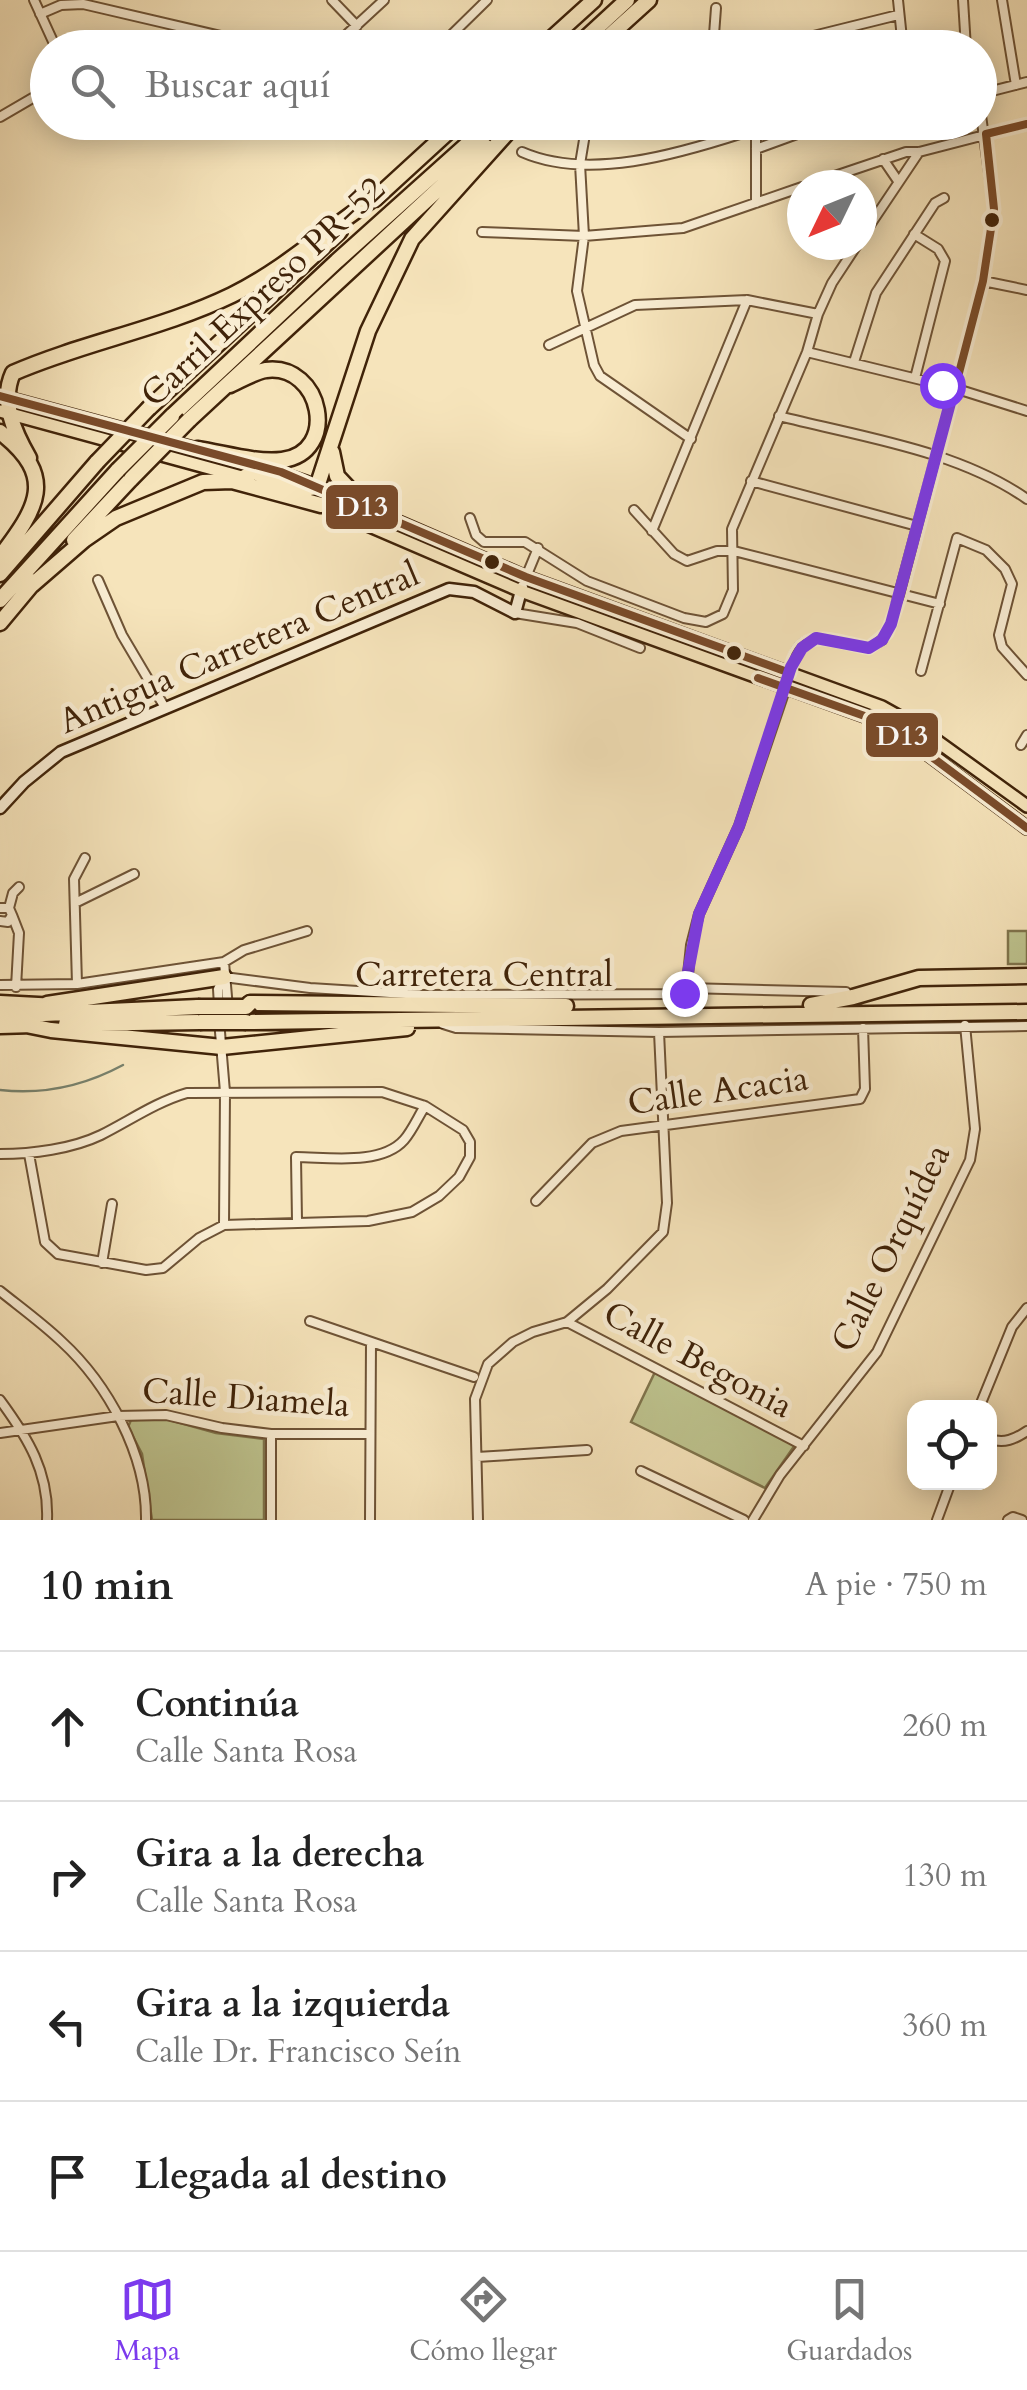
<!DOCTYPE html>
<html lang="es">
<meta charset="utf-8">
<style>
body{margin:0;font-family:Cardo,serif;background:#f6f6f6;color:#222}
.controls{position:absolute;right:30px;bottom:30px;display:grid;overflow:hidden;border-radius:20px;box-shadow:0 5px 25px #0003}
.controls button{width:90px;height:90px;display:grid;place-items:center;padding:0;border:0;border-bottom:2px solid #e0e0e0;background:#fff;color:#222;font:50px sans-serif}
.compass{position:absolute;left:787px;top:170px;width:90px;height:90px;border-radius:50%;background:#fff;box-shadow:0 5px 25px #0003;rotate:227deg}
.stop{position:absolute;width:30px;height:30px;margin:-22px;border:8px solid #7c3aed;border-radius:50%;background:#fff}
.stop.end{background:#7c3aed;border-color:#fff;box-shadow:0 2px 10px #0008}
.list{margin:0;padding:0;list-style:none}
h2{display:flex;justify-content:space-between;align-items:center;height:130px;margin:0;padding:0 40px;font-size:42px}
h2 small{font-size:32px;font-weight:400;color:#767676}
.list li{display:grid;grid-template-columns:65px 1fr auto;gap:30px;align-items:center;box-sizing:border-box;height:150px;padding:0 40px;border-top:2px solid #e0e0e0}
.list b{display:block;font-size:38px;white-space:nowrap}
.list p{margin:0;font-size:32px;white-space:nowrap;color:#767676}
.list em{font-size:32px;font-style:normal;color:#767676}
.icon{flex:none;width:55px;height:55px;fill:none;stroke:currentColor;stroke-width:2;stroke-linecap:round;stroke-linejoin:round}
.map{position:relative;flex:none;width:1027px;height:1520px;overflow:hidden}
.search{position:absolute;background:#fff;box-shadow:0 5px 25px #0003;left:30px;right:30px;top:30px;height:110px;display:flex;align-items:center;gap:25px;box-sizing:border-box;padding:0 35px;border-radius:55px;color:#767676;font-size:38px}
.sheet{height:730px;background:#fff}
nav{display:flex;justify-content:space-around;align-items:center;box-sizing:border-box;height:140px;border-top:2px solid #e0e0e0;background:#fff;font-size:28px;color:#767676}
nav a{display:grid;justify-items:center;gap:5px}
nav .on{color:#7c3aed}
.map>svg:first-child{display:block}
.green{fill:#bec48f;stroke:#7f744c;stroke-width:2.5}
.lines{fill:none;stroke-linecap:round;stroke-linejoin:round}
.stream{stroke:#78816c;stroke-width:2.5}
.street-casing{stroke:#6e5336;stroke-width:12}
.secondary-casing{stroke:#402309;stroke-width:15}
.primary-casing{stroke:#402309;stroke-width:16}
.highway-casing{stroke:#402309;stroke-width:19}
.street{stroke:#f9edd3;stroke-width:8}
.secondary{stroke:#f9edd3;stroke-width:10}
.primary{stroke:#f6e4bb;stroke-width:11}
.highway{stroke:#f6e4bb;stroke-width:14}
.highway-bridge-casing{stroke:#402309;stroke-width:19;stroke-linecap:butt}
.highway-bridge{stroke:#f6e4bb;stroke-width:14}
.bus-1-casing{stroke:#f9edd3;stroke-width:15}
.bus-1{stroke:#7a4b2a;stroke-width:8}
.route{stroke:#7c3aed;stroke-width:12}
.bus-dot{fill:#402309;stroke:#f9edd3;stroke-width:4}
.labels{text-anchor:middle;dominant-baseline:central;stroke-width:9;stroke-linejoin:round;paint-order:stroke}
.street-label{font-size:35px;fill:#402309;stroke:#f9edd3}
.line-badge{stroke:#f9edd3;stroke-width:4}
.badge-label{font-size:28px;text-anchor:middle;font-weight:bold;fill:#fff}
</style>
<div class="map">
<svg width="1027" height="1520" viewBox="0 0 1027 1520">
<rect width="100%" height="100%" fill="#f6e4bb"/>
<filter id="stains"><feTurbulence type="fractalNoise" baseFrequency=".002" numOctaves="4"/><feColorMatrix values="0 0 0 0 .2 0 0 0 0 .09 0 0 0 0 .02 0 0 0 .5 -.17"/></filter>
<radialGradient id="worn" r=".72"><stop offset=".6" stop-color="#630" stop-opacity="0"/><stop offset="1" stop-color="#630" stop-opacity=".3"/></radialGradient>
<path class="green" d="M1008,931H1027V964H1008Z
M655,1372L795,1445L765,1488L631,1422Z
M166,1419L216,1433L264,1439V1520H152L142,1454L128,1427L131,1420Z"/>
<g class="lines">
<path class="stream" d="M0,1090C44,1095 84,1086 123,1065"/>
<defs>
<path id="street" d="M34,0L56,48
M332,0L357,26
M898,0L903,48
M963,0L966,48
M1002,0L1016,85
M40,14L61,5L83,4L272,48
M332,48L384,0
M438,48L487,0
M713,48L716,8
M765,48L898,15
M980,94L1027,82
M0,117L48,89
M302,122C320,127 336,129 354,122
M587,122L580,164L584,236L577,291L594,365L600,376L691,439
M756,122V203
M756,149L830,122
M522,152C588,181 678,154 743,133
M883,159L898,181
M808,185L906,152H919L1027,124
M482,232L584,236L683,228L802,187
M914,234L938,249L945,261L915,378
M862,237L919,152
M983,281L1027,290
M549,345L635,305L747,300L818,314
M807,352L954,388L1027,411
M854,362L876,293L935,203L944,198
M779,416C861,437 957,450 1027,499
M751,481L917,526
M634,510L674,554L687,561L717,551H734L940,604
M470,518L476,535L484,542H525L587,581L684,618L706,622L723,614L733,590L732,529L807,352L818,314L832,283L857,245
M652,531L747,300
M526,577L538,548
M98,580L122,635L164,706
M515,613L577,623L640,648
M921,671L957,538L986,550L1005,569L1012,584L999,635L1002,647L1027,675
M790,674C795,620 832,643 869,648L882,640L891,624L983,281L994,209L980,108
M1021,745L1027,735
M75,903L134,874
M0,908H9L12,915L8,922L0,921
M9,908L13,893L19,887
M12,915L19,933L16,987
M224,962L244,950L307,931
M224,962L228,1008
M224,977L310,988L422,995L682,994L687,984L691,945L699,914L739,826L786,687
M77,984L74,879L85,858
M0,985L77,984L224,962
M686,988L846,992
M219,1006L218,989L224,977
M219,1020L225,1092L224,1225
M443,1024L456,1028L659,1032L1027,1026
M0,1154C32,1154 72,1149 101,1135C129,1121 156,1102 187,1093L382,1092L425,1106L463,1130L470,1142V1157L459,1177L439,1196L412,1212L368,1221L224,1225L199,1238L163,1268L146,1270L58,1254L45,1242L29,1154
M536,1201L592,1143L621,1131L860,1099L865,1089L863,1028
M297,1221L296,1157C327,1157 381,1166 404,1140C412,1131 418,1117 425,1106
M102,1263L112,1204
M0,1291C20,1307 42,1323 61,1341C108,1384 147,1455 146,1520
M310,1321L474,1377
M567,1322L804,1446
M0,1400C28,1438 49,1472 47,1520
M979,1408L1012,1327L1027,1308
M0,1433L118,1416L166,1415L222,1428L271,1434H370
M271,1434V1520
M990,1439C1004,1444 1015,1439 1027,1431
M477,1457L587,1450
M641,1471L744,1520
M370,1520L371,1342
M478,1520L475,1399L488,1364L513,1342L533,1332L567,1322L607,1289L663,1232L667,1203L659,1032
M753,1520L780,1475L877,1352L970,1160L975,1129L965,1025
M937,1520L951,1482
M1008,1520L1013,1517L1022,1520"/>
<path id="secondary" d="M0,808L24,782L61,752L449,589L474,592L515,613L522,587"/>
<path id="primary" d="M0,396L204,451
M0,411L242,477
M250,463L306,482L526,577L882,707L916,726L1027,806
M316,503L521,591L873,719L897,731L1027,828"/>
<path id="highway" d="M541,48L594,0
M575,48L627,0
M596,48L649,0
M375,199L459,122
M149,408L340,231
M172,416L337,261L492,122
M189,420L485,146
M0,432C58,477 37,508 0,557
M197,449C224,453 255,463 282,460C340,453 322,363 266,370C254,372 241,380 230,385
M332,452L337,476L371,512
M29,458C14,432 0,401 13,373C84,342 162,329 232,295C285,269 330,227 379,195
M243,478L254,472L302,489L317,487L368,331L412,239L517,122
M74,540L131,479
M0,574L97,462
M32,585L84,540L116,518L203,482L232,481L321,505
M0,600L118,470
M0,623L35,581
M0,1003L57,1006
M250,1003L566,1006
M47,1004L224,977
M811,1005L853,997L919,978L1027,976
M0,1016L198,1007
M246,1022L1027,1012
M66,1024L200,1022
M26,1025L51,1030L222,1047L407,1028
M0,1026L34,1025"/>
</defs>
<use href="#street" class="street-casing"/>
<use href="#secondary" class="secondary-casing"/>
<use href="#primary" class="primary-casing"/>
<use href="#highway" class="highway-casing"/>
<use href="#street" class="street"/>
<use href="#secondary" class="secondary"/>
<use href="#primary" class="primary"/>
<use href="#highway" class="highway"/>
<defs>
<path id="highway-bridge" d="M97,462L149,408
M118,470L172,416
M131,479L189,420
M198,1007H246L250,1003
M200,1022H246"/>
</defs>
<use href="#highway-bridge" class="highway-bridge-casing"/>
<use href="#highway-bridge" class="highway-bridge"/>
<defs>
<path id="bus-1" d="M0,396L281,472L526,577L790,673C798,623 832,641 869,648L887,633L901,595L983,281L994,209L986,134L1027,124
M758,678L873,719L897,731L1027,828"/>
</defs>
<use href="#bus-1" class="bus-1-casing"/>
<use href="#bus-1" class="bus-1"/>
</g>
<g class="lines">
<path class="route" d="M684,993L699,914L739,826L791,667L802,648L816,638L869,648L882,640L891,624L954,388L942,385"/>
</g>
<g class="bus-dot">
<circle cx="992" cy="220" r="9"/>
<circle cx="492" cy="562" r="9"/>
<circle cx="734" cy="653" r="9"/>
</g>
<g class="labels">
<g class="street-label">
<text transform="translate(263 292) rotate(-43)">Carril Expreso PR-52</text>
<text transform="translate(239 648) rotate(-23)">Antigua Carretera Central</text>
<text x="484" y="975">Carretera Central</text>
<text transform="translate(718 1091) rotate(-8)">Calle Acacia</text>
<text transform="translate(891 1248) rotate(-64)">Calle Orquídea</text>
<text transform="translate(698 1360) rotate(28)">Calle Begonia</text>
<text transform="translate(246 1398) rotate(4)">Calle Diamela</text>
</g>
</g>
<g class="line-badge">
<rect x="324" y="483" width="76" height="48" rx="10" fill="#7a4b2a"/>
<rect x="864" y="711" width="76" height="48" rx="10" fill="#7a4b2a"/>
</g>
<g class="badge-label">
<text x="362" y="516">D13</text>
<text x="902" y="745">D13</text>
</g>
<rect width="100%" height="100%" filter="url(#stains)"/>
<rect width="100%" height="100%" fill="url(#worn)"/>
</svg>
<div class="controls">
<button><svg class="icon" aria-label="locate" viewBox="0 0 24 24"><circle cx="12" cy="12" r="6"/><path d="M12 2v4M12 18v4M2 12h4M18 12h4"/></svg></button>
</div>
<svg class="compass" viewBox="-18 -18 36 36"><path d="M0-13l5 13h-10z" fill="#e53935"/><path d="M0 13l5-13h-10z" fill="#767676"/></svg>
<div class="stop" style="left:942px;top:385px"></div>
<div class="stop end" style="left:684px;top:993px"></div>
<div class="search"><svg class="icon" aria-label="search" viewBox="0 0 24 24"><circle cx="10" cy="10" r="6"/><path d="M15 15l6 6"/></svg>Buscar aquí</div>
</div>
<section class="sheet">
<h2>10 min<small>A pie · 750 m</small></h2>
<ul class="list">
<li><svg class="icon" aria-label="ahead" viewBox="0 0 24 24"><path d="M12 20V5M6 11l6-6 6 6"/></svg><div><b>Continúa</b><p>Calle Santa Rosa</p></div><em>260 m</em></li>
<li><svg class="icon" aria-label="right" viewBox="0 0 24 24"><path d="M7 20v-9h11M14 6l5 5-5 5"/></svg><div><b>Gira a la derecha</b><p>Calle Santa Rosa</p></div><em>130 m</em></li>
<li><svg class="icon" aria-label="left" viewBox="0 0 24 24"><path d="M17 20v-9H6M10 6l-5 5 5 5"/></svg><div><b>Gira a la izquierda</b><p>Calle Dr. Francisco Seín</p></div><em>360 m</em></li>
<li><svg class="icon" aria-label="arrive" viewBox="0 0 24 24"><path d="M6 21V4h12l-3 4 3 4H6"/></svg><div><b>Llegada al destino</b></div></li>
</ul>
</section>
<nav>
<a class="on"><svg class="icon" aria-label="map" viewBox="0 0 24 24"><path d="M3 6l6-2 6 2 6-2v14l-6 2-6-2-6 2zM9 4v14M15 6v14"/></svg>Mapa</a>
<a><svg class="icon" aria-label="directions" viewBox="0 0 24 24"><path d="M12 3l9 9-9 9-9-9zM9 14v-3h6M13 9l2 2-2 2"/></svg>Cómo llegar</a>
<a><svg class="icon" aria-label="saved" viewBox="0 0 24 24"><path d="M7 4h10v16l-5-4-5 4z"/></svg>Guardados</a>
</nav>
